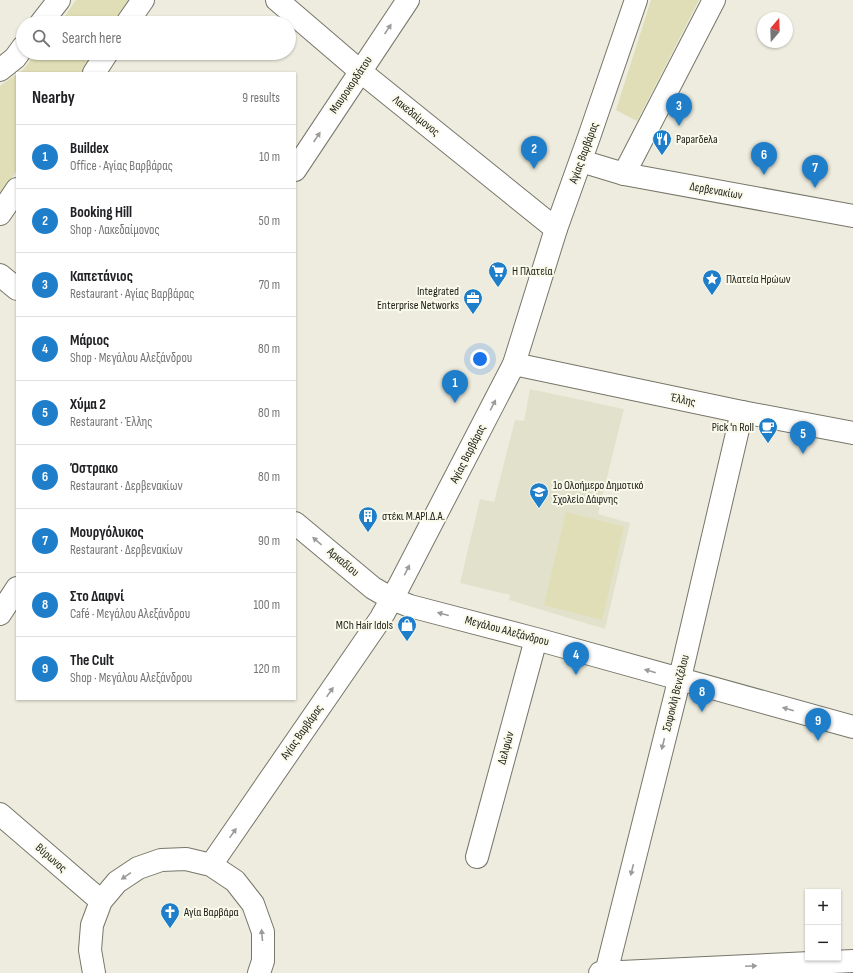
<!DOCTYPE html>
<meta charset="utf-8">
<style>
body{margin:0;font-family:"Sofia Sans Condensed",sans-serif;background:#f6f6f6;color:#202124}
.controls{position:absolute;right:12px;bottom:12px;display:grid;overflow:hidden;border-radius:0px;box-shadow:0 1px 3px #0004}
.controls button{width:36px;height:36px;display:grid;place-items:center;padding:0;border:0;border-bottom:1px solid #e0e0e0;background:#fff;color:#202124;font:20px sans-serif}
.compass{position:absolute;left:757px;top:12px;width:36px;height:36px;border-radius:50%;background:#fff;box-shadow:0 1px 3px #0004;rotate:19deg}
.you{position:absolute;left:480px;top:359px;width:14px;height:14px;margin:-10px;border:3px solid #fff;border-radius:50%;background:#1a73e8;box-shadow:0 0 0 6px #1a73e833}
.badge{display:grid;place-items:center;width:26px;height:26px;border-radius:50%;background:#1e7eca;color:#fff;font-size:13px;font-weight:700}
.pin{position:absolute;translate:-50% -33px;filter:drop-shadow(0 1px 2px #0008)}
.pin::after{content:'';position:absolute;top:21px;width:14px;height:12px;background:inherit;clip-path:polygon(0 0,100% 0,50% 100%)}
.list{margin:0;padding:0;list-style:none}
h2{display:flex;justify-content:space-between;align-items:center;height:52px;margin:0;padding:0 16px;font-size:17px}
h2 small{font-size:13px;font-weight:400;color:#757577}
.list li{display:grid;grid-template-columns:26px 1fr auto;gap:12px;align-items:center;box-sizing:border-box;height:64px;padding:0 16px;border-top:1px solid #e0e0e0}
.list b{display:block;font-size:15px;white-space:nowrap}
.list p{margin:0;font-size:13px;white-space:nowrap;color:#757577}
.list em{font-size:13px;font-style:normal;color:#757577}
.icon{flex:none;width:22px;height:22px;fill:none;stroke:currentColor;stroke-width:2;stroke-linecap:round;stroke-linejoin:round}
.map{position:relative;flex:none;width:853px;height:973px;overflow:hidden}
.search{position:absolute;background:#fff;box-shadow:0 1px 3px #0004;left:16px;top:16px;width:280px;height:44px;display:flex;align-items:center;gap:10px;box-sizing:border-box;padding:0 14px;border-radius:22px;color:#757577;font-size:15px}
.panel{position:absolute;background:#fff;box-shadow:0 1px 3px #0004;left:16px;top:72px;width:280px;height:628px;border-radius:0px}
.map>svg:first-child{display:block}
.built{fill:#e2e2cc}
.green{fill:#dfdeb6}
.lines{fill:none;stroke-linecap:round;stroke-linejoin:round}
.pedestrian-casing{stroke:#767669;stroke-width:24}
.minor-casing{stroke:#767669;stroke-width:24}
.pedestrian{stroke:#fff;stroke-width:22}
.minor{stroke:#fff;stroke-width:22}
.oneway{fill:#9c9b99}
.labels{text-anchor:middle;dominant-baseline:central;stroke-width:4;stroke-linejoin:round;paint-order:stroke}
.street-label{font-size:12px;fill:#22211c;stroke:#fafaeb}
.poi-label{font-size:12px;fill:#22211c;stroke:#fafaeb;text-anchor:start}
</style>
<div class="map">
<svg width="853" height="973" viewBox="0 0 853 973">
<rect width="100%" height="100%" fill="#edecde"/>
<path class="built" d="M530,389L624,409L598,514L630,523L605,629L509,600L510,595L460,583L480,499L494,502L515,420L524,421Z"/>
<path class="green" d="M76,0H129L114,23H60Z
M651,0H699L637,121L616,110Z
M36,53H94L81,73H19L23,70Z
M17,74V170L0,196V86Z
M566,512L624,527L602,620L544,605Z"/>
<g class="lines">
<defs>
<path id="pedestrian" d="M277,0L360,71L556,229
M581,161L624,174L714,0
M514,364L742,412L853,433"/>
<path id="minor" d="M41,23L59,0
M127,23L143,0
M0,70L15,58L23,47
M94,73L107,53
M295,170L408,0
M624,174L853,216
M0,214L17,189
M0,275L17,289
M295,523L373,588L392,599L410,606L536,639L853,727
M0,614L17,588
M0,814L101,901
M477,857L536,639
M211,865L381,618L399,586L514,364L556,229L589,137L636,0
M94,973L90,950L92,925L101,901L117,882L138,868L161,860L186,859L211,865L235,881L253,904L263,932V961L259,973
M600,973L853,961
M606,973L683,665L742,412"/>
</defs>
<use href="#pedestrian" class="pedestrian-casing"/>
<use href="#minor" class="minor-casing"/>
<use href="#pedestrian" class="pedestrian"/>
<use href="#minor" class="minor"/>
</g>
<defs><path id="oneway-solid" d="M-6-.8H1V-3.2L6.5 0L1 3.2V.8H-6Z"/></defs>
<g class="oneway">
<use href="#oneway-solid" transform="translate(388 29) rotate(-56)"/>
<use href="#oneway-solid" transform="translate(317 137) rotate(-56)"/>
<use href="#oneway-solid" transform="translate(493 405) rotate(-63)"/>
<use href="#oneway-solid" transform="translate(317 541) rotate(-140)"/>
<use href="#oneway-solid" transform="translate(407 570) rotate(-63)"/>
<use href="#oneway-solid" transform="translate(443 614) rotate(-165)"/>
<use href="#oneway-solid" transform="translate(650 671) rotate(-164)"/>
<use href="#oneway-solid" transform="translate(330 692) rotate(-55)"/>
<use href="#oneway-solid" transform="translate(788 709) rotate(-164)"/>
<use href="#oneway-solid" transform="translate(663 744) rotate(104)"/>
<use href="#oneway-solid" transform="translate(233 833) rotate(-55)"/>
<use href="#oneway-solid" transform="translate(632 870) rotate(104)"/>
<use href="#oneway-solid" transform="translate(126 876) rotate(145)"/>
<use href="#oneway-solid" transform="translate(262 935) rotate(-95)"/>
<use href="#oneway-solid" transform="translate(751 966) rotate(-3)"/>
</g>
<defs>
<symbol id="restaurant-pin" viewBox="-11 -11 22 30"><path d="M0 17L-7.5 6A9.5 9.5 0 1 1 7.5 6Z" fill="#1e7eca" stroke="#fafaeb"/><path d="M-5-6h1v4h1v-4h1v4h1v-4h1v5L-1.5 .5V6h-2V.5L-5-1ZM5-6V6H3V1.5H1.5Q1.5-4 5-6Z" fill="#fff"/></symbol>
<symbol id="supermarket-pin" viewBox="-11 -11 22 30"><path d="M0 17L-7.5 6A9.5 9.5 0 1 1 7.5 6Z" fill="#1e7eca" stroke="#fafaeb"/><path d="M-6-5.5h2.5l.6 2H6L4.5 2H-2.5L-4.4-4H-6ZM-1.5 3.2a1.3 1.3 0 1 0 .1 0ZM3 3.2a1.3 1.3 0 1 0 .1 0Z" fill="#fff"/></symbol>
<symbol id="sight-pin" viewBox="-11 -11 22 30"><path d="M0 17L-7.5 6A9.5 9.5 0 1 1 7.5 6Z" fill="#1e7eca" stroke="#fafaeb"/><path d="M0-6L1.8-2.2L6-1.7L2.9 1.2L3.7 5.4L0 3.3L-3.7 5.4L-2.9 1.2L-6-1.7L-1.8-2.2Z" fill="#fff"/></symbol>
<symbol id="office-pin" viewBox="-11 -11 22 30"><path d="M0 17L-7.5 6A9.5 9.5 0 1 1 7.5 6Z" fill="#1e7eca" stroke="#fafaeb"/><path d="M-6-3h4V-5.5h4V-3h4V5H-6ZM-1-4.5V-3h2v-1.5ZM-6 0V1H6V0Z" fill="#fff"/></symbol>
<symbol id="cafe-pin" viewBox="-11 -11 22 30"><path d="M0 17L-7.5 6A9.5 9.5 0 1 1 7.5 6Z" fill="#1e7eca" stroke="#fafaeb"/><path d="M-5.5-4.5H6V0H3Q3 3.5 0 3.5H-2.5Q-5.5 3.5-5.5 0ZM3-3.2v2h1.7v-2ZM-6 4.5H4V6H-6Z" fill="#fff"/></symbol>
<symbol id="school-pin" viewBox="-11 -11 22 30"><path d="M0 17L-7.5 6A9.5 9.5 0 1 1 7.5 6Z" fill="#1e7eca" stroke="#fafaeb"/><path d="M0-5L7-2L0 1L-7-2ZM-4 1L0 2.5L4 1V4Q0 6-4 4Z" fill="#fff"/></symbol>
<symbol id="building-pin" viewBox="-11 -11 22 30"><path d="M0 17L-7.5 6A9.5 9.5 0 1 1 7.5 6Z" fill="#1e7eca" stroke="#fafaeb"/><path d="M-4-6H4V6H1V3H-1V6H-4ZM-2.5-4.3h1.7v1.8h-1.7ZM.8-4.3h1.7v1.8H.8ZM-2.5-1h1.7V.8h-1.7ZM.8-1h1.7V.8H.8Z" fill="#fff"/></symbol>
<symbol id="shop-pin" viewBox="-11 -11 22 30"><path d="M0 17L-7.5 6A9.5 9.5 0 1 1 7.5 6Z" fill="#1e7eca" stroke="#fafaeb"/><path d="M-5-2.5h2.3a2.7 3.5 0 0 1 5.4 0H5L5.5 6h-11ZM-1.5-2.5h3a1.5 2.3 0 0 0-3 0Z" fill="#fff"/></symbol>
<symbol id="church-pin" viewBox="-11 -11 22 30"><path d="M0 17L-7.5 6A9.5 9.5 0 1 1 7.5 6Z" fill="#1e7eca" stroke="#fafaeb"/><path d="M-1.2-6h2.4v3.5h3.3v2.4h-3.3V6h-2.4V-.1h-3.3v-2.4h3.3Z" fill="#fff"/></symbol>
</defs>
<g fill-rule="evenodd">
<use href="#restaurant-pin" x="651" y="128" width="22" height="30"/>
<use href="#supermarket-pin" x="487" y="260" width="22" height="30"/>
<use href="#sight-pin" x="701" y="268" width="22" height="30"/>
<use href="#office-pin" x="462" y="287" width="22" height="30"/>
<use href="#cafe-pin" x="757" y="416" width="22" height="30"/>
<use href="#school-pin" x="528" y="481" width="22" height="30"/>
<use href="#building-pin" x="357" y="505" width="22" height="30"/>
<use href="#shop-pin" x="396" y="614" width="22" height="30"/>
<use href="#church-pin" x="159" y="901" width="22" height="30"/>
</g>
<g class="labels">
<g class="street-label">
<text transform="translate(351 85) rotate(-56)">Μαυροκορδάτου</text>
<text transform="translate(416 116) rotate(39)">Λακεδαίμονος</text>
<text transform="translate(584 153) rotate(-70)">Αγίας Βαρβάρας</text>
<text transform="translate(716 191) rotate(10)">Δερβενακίων</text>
<text transform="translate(683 400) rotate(12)">Έλλης</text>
<text transform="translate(468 454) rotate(-63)">Αγίας Βαρβάρας</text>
<text transform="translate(343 562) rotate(40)">Αρκαδίου</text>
<text transform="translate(507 631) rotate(15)">Μεγάλου Αλεξάνδρου</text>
<text transform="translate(676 693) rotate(-76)">Σοφοκλή Βενιζέλου</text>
<text transform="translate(302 732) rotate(-55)">Αγίας Βαρβάρας</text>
<text transform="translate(506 748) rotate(-75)">Δελφών</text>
<text transform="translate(51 858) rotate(41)">Βύρωνος</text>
</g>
<g class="poi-label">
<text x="676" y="139">Paparδeλa</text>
<text x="512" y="271">Η Πλατεία</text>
<text x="726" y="279">Πλατεία Ηρώων</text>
<text x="459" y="291" text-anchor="end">Integrated<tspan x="459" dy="14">Enterprise Networks</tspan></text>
<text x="754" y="427" text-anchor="end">Pick 'n Roll</text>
<text x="553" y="485">1ο Ολοήμερο Δημοτικό<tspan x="553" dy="14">Σχολείο Δάφνης</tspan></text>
<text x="382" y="516">στέκι Μ.ΑΡΙ.Δ.Α.</text>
<text x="393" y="625" text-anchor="end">MCh Hair Idols</text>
<text x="184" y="912">Αγία Βαρβάρα</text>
</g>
</g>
</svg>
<div class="controls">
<button>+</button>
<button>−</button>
</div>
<svg class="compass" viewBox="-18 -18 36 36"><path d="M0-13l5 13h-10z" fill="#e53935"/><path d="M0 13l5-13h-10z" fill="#757577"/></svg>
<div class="you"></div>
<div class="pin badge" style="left:455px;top:403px">1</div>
<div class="pin badge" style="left:534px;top:169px">2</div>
<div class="pin badge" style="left:679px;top:126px">3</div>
<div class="pin badge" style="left:576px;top:675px">4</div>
<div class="pin badge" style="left:803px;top:454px">5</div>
<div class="pin badge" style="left:764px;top:175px">6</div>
<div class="pin badge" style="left:815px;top:188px">7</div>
<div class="pin badge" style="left:702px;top:712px">8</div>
<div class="pin badge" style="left:818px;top:741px">9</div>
<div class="search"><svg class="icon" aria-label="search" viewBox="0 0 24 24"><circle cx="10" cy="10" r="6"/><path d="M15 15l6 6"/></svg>Search here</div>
<section class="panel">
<h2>Nearby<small>9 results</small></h2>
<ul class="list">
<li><span class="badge">1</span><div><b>Buildex</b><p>Office · Αγίας Βαρβάρας</p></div><em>10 m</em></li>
<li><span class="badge">2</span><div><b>Booking Hill</b><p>Shop · Λακεδαίμονος</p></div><em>50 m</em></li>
<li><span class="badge">3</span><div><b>Καπετάνιος</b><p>Restaurant · Αγίας Βαρβάρας</p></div><em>70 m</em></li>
<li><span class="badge">4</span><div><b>Μάριος</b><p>Shop · Μεγάλου Αλεξάνδρου</p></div><em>80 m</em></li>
<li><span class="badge">5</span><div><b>Χύμα 2</b><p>Restaurant · Έλλης</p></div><em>80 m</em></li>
<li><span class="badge">6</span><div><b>Όστρακο</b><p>Restaurant · Δερβενακίων</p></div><em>80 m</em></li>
<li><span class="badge">7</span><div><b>Μουργόλυκος</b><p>Restaurant · Δερβενακίων</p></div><em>90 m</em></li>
<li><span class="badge">8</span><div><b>Στο Δαφνί</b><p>Café · Μεγάλου Αλεξάνδρου</p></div><em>100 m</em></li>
<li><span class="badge">9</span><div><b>The Cult</b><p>Shop · Μεγάλου Αλεξάνδρου</p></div><em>120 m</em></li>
</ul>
</section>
</div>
